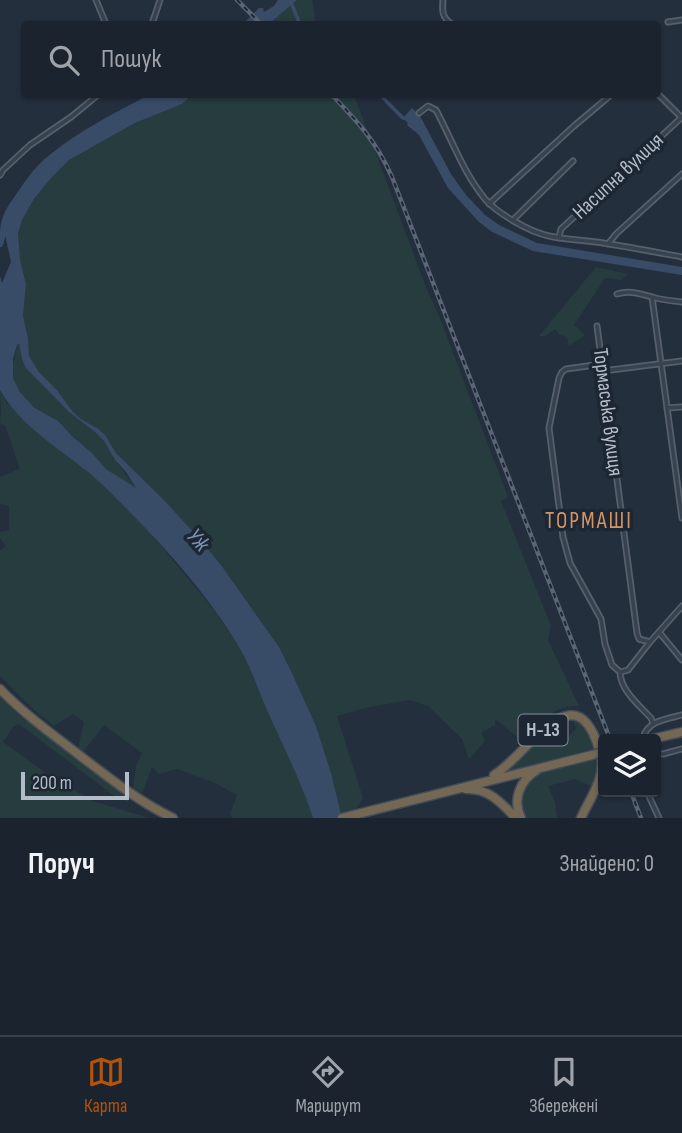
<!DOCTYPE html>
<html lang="uk">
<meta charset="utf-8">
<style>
body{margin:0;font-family:"Sofia Sans Condensed",sans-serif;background:#242b36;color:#f1f3f6}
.controls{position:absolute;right:21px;bottom:21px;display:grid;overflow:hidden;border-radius:7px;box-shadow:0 2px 5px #0004}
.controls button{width:63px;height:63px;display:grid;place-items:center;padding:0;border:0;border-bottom:2px solid #39404a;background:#1b232e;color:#f1f3f6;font:35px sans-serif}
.scale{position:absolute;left:21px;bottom:18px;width:108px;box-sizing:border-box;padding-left:7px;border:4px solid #b4bcc9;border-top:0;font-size:19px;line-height:24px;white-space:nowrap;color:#b4bcc9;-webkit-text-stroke:5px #1d2633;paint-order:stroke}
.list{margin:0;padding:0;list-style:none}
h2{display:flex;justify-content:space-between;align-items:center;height:91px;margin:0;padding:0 28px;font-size:30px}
h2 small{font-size:23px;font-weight:400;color:#a0a4aa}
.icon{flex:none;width:38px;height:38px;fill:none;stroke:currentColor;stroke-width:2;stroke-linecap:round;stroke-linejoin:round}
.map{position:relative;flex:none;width:682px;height:818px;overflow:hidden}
.search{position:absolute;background:#1b232e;box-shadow:0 2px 5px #0004;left:21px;right:21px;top:21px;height:77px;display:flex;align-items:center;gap:18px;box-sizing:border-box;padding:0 24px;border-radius:7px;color:#a0a4aa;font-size:26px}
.sheet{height:217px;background:#1b232e}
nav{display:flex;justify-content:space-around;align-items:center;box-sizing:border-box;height:98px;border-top:2px solid #39404a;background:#1b232e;font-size:19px;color:#a0a4aa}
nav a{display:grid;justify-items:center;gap:4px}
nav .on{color:#b45309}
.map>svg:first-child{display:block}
.green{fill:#263c3f}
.water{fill:#394c67;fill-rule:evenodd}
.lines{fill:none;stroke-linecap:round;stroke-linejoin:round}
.canal{stroke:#394c67;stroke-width:3.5}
.river{stroke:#394c67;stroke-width:6}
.street-casing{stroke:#565f6c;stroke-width:7}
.highway-casing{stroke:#434c59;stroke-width:11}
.street{stroke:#38414e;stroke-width:3.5}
.highway{stroke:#746855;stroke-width:8}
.rail-casing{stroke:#5a6575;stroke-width:4.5}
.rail{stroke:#1d2633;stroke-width:2;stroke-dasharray:5;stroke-linecap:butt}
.highway-bridge-casing{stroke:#434c59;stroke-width:11;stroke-linecap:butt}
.highway-bridge{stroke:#746855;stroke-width:8}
.labels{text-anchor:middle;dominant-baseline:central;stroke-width:7;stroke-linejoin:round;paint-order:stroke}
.shield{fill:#1d2633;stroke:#878f9c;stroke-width:2}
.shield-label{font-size:19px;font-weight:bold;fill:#b4bcc9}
.street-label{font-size:21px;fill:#b4bcc9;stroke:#1d2633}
.neighbourhood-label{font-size:23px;letter-spacing:2px;fill:#d59563;stroke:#1d2633}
.water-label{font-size:23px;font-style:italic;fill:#7c92b1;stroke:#1d2633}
</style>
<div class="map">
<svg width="682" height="818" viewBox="0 0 682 818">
<rect width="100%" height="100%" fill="#242f3e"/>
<path class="green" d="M297,0H312L316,24H269Z
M192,95H354L426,287L439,316L508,497L501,501L551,626L548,640L579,706C544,706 544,729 517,737L495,719V726L481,732L485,741L469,759L462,739L428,706L410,700L369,707L337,716L363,798L356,809L341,814L330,773L316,726L291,671L279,647L221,565L162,498L116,453L111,445L97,428L81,419L73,412L57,390L39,372L29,356L28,338L23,316L26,284L20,259L18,233L22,220L34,199L51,178L69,160L135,123L182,104Z
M596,267L628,274L621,280L605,278L574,325L585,335L569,346L567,337L560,335L555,329L545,336H539Z
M20,342L44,385L69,412L95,432L104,441L115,460L137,489L106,469L92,453L73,437L58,421L33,407L20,392L13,378L12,369L17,345Z
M0,390L7,403L107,488L148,530L215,611L240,648L305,791L313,818H233L230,814L237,795L213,782L177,769L159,774L152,767L142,793L133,788L136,766L142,753L104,725L84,751L78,748L84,722L73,714L54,726L35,711L0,676V551L6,546L0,538V532L9,530V506L0,504V477L20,469L5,425L0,424L1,413Z
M0,696L18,714L129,797V799L128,802L113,795L19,724L13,727L3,742L50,776L93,801L149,818H0Z
M572,718L586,725L595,748L505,772L548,728L553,739C565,740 569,737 576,728Z
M591,758L598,760C599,771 597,777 591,786L575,779L548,786L555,802L557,818H523C522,811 519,802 520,795C522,770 571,764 591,758Z"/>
<path class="water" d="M278,0H297L269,24H243L259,8H263L264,12L274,6Z
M149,95H192L182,104L135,123L69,160L51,178L34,199L22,220L18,233L20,259L26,284L23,316L28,338L29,356L39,372L57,390L73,412L81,419L97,428L105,435L116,453L162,498L197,536L221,565L279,647L291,671L316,726L331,773L342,818H313C301,781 283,746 267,710C258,689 250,666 239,647C205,589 156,538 109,491C74,455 25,434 0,390V276L2,283L11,262L4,230L1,232L0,237C0,217 6,209 17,193C22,186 27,178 33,171C59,141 114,113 149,95ZM19,343L22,359L26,368L69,412L95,432L104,441L115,460L126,472L136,488L106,469L92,453L73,437L58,421L33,407L30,403L20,392L13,378V359L17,345Z
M412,108L420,116L451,174L466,195L485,215L499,225L537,243L682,267V275L533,251L492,232L478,221L448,188L419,135L407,125L408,123L403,118Z"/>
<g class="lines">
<path class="canal" d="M290,0L300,24
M379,94L403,118H405"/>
<path class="river" d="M0,244L7,222
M0,326L2,342"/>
<defs>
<path id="street" d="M96,0L106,24
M443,0C442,11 442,18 452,24
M668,22L682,20
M152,24L160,0
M658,94L682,118
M419,113L428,106L436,110C452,140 463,172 485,199C498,214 530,232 549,236C567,240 585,240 603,243C629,247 655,252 682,257
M0,175L3,170L30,145L71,117L99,94
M489,204L574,126L612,94
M513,220L573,161
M559,237L561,229L682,117
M608,244L616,234L682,174
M617,294C630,290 640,294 652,297C662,300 672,301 682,302
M652,297L682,518
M597,326L637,633L639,639L650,642L682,606
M602,364L566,369L562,372L559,378L549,428L563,537L570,563L601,619L605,644L612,665L620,672C620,690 640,706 651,718L653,723
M603,371L682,361
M667,408L682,407
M659,632L682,660
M621,672L628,670L650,642
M643,738C647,721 666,719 682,715
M656,754H663L682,749
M647,792L659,818"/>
<path id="highway" d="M0,689C25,715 55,736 83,758C112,780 141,803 173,818
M652,739L682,732
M494,775C527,756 575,668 599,749
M466,789C489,788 501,803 516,818
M342,818L592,755
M521,818C512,800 520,780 537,770
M581,818C590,798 605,779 601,757"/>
</defs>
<use href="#street" class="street-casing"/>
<use href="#highway" class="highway-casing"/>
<use href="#street" class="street"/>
<use href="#highway" class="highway"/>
<defs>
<path id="rail" d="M237,0L261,24
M331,94C358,122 376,141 392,177L610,739
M631,792L641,818"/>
</defs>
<use href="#rail" class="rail-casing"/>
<use href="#rail" class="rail"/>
<defs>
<path id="highway-bridge" d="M592,755L603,752"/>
</defs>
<use href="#highway-bridge" class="highway-bridge-casing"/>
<use href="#highway-bridge" class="highway-bridge"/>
</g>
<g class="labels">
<rect class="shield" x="518.5" y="714.5" width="49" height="31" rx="5"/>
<g class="shield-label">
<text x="543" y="730">Н-13</text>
</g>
<g class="street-label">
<text transform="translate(618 176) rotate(-43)">Насипна вулиця</text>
<text transform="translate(608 412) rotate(83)">Тормаська вулиця</text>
</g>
<g class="neighbourhood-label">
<text x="589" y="521">ТОРМАШІ</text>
</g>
<g class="water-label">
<text transform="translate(198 540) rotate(48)">Уж</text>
</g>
</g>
</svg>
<div class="controls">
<button><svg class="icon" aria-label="layers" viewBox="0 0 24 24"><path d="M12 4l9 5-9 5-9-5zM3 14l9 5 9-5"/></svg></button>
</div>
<div class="scale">200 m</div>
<div class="search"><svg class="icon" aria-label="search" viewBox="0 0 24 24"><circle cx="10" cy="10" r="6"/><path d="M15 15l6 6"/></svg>Пошук</div>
</div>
<section class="sheet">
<h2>Поруч<small>Знайдено: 0</small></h2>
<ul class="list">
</ul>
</section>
<nav>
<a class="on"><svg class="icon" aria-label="map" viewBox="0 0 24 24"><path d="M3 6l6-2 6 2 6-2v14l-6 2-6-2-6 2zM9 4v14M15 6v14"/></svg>Карта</a>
<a><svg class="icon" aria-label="directions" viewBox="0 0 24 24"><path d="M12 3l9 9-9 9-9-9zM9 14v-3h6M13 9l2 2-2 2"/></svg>Маршрут</a>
<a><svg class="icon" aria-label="saved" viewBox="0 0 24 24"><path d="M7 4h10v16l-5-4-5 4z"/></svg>Збережені</a>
</nav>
